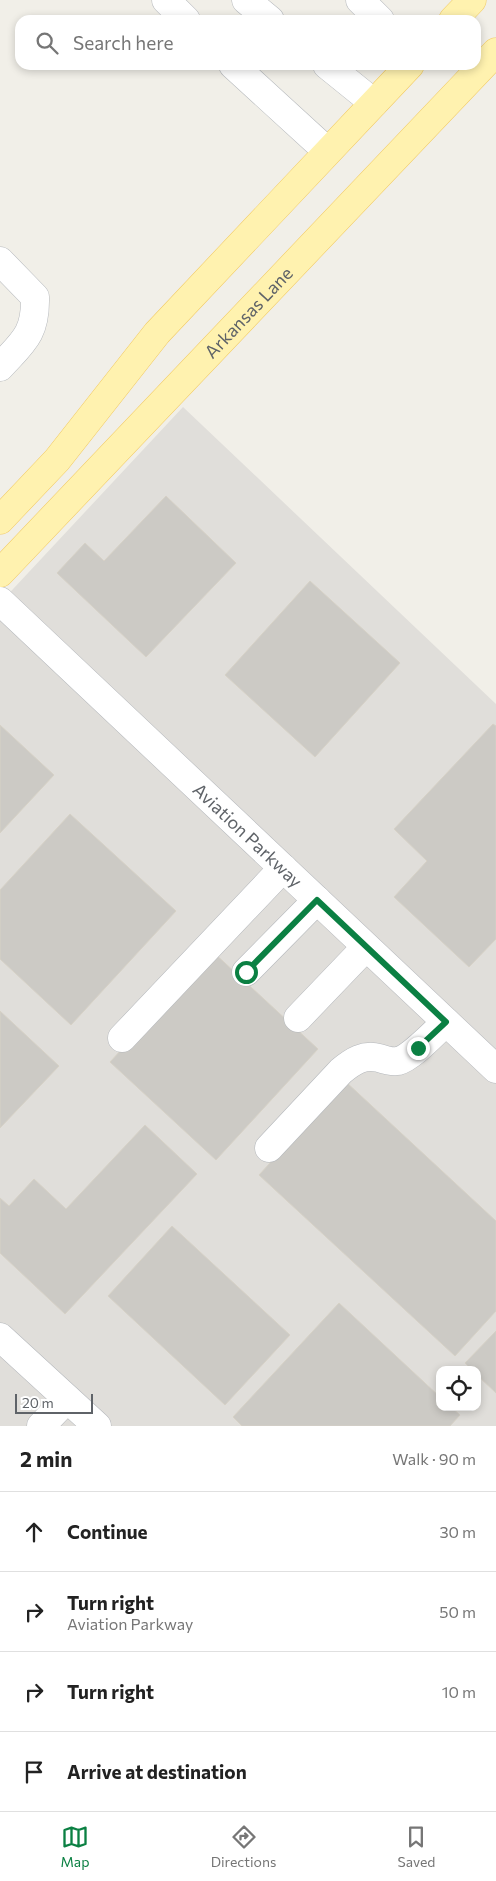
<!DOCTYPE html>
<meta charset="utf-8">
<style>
body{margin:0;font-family:Commissioner,sans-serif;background:#f2f2f2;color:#222}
.controls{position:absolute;right:15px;bottom:15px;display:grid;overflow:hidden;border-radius:10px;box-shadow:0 2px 8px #0003}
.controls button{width:45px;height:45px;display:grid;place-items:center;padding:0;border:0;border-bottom:1px solid #e0e0e0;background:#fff;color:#222;font:25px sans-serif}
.scale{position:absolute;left:15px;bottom:12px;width:78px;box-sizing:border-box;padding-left:5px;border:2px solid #5f6368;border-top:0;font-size:14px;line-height:18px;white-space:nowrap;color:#5f6368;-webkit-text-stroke:4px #fff;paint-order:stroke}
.stop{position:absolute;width:15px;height:15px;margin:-11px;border:4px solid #0b8043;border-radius:50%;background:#fff}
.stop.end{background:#0b8043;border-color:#fff;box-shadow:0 1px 5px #0008}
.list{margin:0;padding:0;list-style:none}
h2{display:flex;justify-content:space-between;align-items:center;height:65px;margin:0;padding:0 20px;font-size:21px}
h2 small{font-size:16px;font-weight:400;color:#767676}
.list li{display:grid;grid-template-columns:32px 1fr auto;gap:15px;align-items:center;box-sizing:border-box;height:80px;padding:0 20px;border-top:1px solid #e0e0e0}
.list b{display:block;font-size:19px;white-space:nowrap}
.list p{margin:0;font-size:16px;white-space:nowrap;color:#767676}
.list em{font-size:16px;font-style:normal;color:#767676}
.icon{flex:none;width:28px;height:28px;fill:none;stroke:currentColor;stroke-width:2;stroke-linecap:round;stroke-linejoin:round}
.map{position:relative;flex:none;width:496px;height:1426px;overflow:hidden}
.search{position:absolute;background:#fff;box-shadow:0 2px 8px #0003;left:15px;right:15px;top:15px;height:55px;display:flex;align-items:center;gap:12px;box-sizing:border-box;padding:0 18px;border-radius:15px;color:#767676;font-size:19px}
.sheet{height:385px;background:#fff}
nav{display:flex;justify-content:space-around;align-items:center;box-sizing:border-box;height:70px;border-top:1px solid #e0e0e0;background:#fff;font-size:14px;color:#767676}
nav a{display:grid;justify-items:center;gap:2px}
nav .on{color:#0b8043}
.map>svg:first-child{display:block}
.industrial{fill:#e0deda;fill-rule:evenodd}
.building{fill:#cccac5;stroke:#d6d1c6}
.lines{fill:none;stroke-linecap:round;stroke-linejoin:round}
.minor-casing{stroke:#b5b8bc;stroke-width:29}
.major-casing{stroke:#f2c960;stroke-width:29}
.minor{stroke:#fff;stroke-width:28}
.major{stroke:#fff2af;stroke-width:28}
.route{stroke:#0b8043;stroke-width:6}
.labels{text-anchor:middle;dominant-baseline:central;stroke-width:5;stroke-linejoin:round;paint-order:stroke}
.street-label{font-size:18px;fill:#5f6368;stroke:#fff}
</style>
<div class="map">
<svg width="496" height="1426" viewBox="0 0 496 1426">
<rect width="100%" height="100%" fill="#f1efe8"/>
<path class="industrial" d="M183,407L496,704V1426H0V603ZM440,1370H477V1407H440Z"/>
<path class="building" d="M166,496L236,563L146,657L57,573L85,543L104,561Z
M310,581L400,663L315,757L225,675Z
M493,724L496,726V939L469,967L394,897L427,861L394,829Z
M0,725L54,775L0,833Z
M70,814L176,911L71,1025L0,959V890Z
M212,951L318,1049L216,1160L110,1062Z
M0,1011L59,1066L0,1128Z
M345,1081L496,1221V1311L455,1356L259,1175Z
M145,1125L197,1174L65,1314L0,1253V1198L9,1206L34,1179L66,1209Z
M172,1226L290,1335L225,1405L108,1296Z
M339,1303L440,1397V1407H451L460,1415L450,1426H242L233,1417Z
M496,1331V1393L477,1375V1370H472L465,1363Z"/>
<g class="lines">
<defs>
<g id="minor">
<path d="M166,0L186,20"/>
<path d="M246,0L270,20"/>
<path d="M360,0L380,20"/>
<path d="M233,65L327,151"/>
<path d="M327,65L374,103"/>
<path d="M0,261L35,297C36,334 23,342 0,367"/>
<path id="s1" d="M0,601L496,1069"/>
<path d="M246,972L317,900"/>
<path d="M298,1018L366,947"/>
<path d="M122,1038L283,868"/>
<path d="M269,1148L341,1071C353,1061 364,1054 379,1058C385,1060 392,1062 398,1061C411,1058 436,1031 446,1022"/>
<path d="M0,1337L97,1426"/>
<path d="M41,1426L67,1399"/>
</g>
<g id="major">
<path d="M453,20L472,0"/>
<path d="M0,520L57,460L157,333L410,65"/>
<path id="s2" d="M0,573L496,52"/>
</g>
</defs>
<use href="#minor" class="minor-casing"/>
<use href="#major" class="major-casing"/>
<use href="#minor" class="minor"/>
<use href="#major" class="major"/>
</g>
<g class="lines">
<path class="route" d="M246,972L317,900L446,1022L418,1048"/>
</g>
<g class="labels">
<g class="street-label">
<text stroke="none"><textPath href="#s2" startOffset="360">Arkansas Lane</textPath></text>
<text stroke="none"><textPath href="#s1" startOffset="341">Aviation Parkway</textPath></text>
</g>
</g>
</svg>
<div class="controls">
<button><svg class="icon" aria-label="locate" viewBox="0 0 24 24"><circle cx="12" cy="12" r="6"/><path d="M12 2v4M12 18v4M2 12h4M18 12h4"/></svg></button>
</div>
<div class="scale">20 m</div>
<div class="stop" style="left:246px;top:972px"></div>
<div class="stop end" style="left:418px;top:1048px"></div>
<div class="search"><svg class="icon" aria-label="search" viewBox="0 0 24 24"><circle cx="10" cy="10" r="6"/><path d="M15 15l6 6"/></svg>Search here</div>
</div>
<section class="sheet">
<h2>2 min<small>Walk · 90 m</small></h2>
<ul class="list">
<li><svg class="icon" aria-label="ahead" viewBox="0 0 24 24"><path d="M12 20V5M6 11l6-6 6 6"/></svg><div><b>Continue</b></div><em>30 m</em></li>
<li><svg class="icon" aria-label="right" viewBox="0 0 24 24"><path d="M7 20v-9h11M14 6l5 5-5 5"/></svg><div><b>Turn right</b><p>Aviation Parkway</p></div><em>50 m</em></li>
<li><svg class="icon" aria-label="right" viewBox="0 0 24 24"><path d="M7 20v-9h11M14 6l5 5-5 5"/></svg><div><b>Turn right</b></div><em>10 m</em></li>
<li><svg class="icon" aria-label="arrive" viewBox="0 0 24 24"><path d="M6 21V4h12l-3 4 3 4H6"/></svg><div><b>Arrive at destination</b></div></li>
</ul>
</section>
<nav>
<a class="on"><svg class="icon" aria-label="map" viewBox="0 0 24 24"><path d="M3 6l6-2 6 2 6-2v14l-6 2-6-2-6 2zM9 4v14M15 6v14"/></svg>Map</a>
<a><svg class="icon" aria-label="directions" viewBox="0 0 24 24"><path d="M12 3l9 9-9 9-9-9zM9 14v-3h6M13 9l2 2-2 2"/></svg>Directions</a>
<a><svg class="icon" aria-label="saved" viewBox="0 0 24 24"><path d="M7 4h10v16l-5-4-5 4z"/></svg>Saved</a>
</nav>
